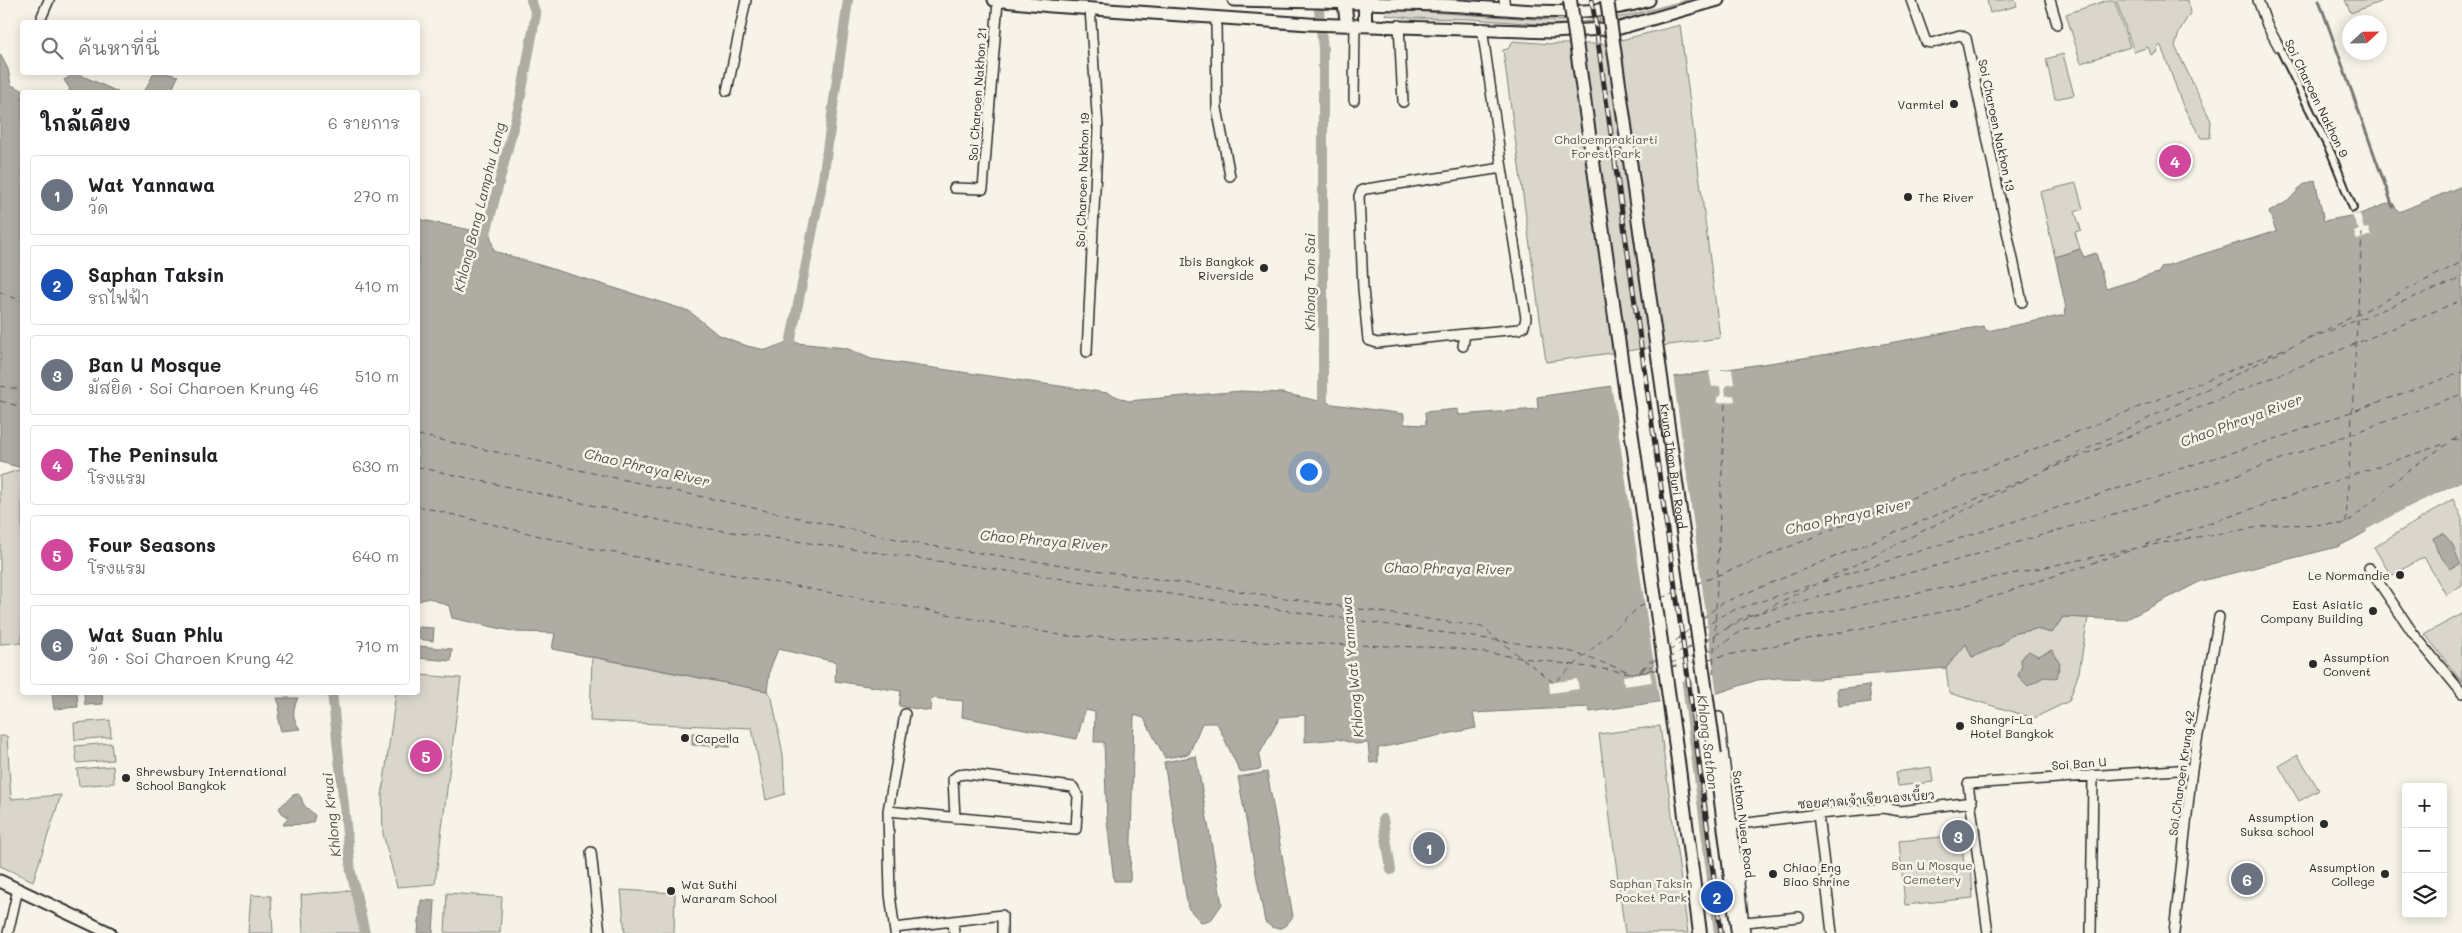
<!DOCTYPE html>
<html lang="th">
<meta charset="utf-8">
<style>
body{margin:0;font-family:Mali,"Playpen Sans Thai",sans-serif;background:#f2f2f2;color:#202124}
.controls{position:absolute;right:15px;bottom:15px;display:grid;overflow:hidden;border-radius:5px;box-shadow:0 2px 12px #0003}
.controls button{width:45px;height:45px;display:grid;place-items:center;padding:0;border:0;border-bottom:1px solid #e0e0e0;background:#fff;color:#202124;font:25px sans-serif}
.compass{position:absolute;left:2342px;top:15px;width:45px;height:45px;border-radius:50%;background:#fff;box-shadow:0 2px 12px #0003;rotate:68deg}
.you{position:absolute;left:1308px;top:471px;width:18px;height:18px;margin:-12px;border:4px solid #fff;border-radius:50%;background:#1a73e8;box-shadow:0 0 0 8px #1a73e833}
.badge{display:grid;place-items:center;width:32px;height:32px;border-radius:50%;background:#7c3aed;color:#fff;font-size:16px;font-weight:700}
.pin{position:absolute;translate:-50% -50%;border:2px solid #fff;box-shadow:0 1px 5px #0006}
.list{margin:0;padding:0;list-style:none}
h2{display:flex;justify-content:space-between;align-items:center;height:65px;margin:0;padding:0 20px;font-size:21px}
h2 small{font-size:16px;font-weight:400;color:#757577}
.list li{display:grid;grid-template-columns:32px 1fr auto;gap:15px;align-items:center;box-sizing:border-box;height:80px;margin:0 10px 10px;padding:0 10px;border:1px solid #e0e0e0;border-radius:5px}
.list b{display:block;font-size:19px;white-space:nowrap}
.list p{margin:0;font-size:16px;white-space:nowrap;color:#757577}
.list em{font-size:16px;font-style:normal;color:#757577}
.icon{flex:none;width:28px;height:28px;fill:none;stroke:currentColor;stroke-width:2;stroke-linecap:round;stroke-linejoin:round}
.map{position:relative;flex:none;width:2462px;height:933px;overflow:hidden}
.search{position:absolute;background:#fff;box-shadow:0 2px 12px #0003;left:20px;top:20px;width:400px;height:55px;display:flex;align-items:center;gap:12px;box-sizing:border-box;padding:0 18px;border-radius:5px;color:#757577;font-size:19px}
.panel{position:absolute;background:#fff;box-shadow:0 2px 12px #0003;left:20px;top:90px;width:400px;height:605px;border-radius:5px}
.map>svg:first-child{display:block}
.green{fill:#dad6cc;stroke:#82807c}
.water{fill:#afaca4;stroke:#7a7874}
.pier{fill:#f7f3e8}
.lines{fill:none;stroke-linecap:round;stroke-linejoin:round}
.stream{stroke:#7a7874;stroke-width:3}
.canal{stroke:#afaca4;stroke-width:10}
.ferry{stroke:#53524f;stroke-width:1;stroke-dasharray:6 5;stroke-linecap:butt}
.pedestrian-casing{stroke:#2b2b2b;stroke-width:10}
.minor-casing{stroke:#2b2b2b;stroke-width:12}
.secondary-casing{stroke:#2b2b2b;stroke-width:15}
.primary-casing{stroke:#2b2b2b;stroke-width:16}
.pedestrian{stroke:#f7f3e8;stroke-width:6}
.minor{stroke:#f7f3e8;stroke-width:9}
.secondary{stroke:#f7f3e8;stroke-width:11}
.primary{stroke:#f7f3e8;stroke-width:12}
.rail-casing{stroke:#2b2b2b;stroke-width:5}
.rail{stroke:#f7f3e8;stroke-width:3;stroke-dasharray:9;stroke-linecap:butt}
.primary-bridge-casing{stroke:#2b2b2b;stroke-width:16;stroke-linecap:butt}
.primary-bridge{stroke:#f7f3e8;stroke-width:12}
.poi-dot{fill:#2b2b2b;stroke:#f7f3e8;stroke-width:2}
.labels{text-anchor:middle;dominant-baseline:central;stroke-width:5;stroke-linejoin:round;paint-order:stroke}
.street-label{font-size:12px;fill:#2b2b2b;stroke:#f7f3e8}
.poi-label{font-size:12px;fill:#2b2b2b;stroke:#f7f3e8;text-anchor:start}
.park-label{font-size:12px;fill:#575653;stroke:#f7f3e8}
.water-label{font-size:14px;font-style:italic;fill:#53524f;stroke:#f7f3e8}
</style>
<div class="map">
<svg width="2462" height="933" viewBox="0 0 2462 933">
<rect width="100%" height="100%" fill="#f7f3e8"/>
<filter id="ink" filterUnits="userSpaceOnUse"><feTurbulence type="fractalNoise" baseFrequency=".02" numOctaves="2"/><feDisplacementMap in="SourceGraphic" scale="10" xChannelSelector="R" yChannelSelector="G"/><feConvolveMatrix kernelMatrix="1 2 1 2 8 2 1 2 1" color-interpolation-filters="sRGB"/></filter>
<g filter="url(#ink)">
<path class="green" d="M1687,0H1697L1617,23L1566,26L1471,19L1410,18L1386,15L1387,10L1413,11L1582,22L1627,16Z
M1987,0H2015L2017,6L1990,13Z
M2108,0H2114L2130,47L2081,63L2066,14Z
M2116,0H2188L2190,13L2180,30L2175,46L2211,121L2210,138H2201L2183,106L2161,46L2158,45L2156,53L2151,55L2148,47L2134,52Z
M2345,0H2385L2351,13Z
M1680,25L1720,338L1546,362L1503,50L1508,49L1513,41L1551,44H1605Z
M2063,54L2074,95L2055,99L2046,59Z
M2076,183L2083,209L2075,212L2081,230L2075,232L2080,249L2055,257L2040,192Z
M22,469V643L0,644V476Z
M2453,499L2462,519V585L2446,595L2424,557L2391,576L2374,547Z
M2462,614V682L2425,634Z
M2063,617L2088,618L2079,672L2069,701L2034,718L1949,693L1946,668L1966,643L1972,657L2001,645L2012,634L2036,629L2052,633Z
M592,657L767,691L772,698L783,755L785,794L766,800L752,728L590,721Z
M418,675L461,678L435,884L397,887L383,834L382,796L396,693L418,692Z
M110,720L111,737L75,740L74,723Z
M1660,726L1688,933H1625L1599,734Z
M0,736H7L11,799L61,795L33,881L0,866Z
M111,743L113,760L77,763L75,746Z
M2298,755L2319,790L2299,801L2279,766Z
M113,766L114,783L79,786L77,769Z
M1931,767L1933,782L1898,786L1896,772Z
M1943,837L1944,845L1962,844L1964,864H1971L1973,898L1905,905L1899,841Z
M352,890L363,933H303L301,895Z
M621,890L675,893L674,933H625Z
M447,893L502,897L500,933H445Z
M251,895L271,896L273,933H248Z"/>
<path class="water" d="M0,54L8,69L11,85L27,92H22V468L0,462Z
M76,73L118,92H68L70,89L64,80Z
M154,73H165L178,76L171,92H144Z
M2315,180L2324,221L2360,214L2392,202L2399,212L2462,186V481L2406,508L2355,538L2337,547L2201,581L2125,620L2063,617L2052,633L2036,629L2012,634L2001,645L1972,657L1966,644L1946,668L1817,679L1778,678L1757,680L1718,693L1590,712L1588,707L1473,713L1476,728L1378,748V762L1370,763L1368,743L1356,744L1338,739L1305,742V715L1280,717L1259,755L1261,769L1240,772L1217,723H1202L1189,754L1165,758L1144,718L1134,715L1130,881H1114L1107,821L1104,742H1094L1095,712L1085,710L1077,739L962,717L963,701L931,698L930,711L899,706L901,691L835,681L836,662L778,649L770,669L767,691L552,649L555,633L516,632L452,618L449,606L429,598L418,601V219L490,234L494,251L689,311L717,334L747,346L766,350L787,342L846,348L871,359L1108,393L1128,401L1241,391L1282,393L1333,404L1404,414V424L1426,425L1425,412L1458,409L1459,415L1538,409L1537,397L1817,356L1983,326L1987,331L2065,315L2066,308L2055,257L2080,249L2084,257L2096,253L2106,289L2158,273L2162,267L2276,231L2269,212L2288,201L2303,185Z
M2443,533L2453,545L2460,564L2450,569L2438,552L2433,538Z
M418,627L434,628L433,641L418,639Z
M418,646L452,649L451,661L418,658Z
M2052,650L2060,663L2057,678L2044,677L2028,686L2018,676L2022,665L2020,659L2029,651L2038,656Z
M1869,685L1871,702L1839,706L1837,689Z
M52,693H77L78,707L54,709Z
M84,693H102L103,704L85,705Z
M277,698H298C292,709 292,719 300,729L281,731L278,720L280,706Z
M692,733L731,735L730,747L692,745Z
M1196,756L1222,904L1211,920L1201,922L1188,908L1164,762Z
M1267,772L1293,916C1285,929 1277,933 1265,922L1238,777Z
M298,794C303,798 301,800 304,805C307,809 312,811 315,816L313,822L308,824L283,825L288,817L282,813L279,808L293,795Z
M421,900L435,901L433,933H418Z"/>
<path class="pier" d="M2360,214L2364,229L2368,228L2371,235L2357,240L2354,232L2359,230L2352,215Z
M1721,367V370L1732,369L1734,384L1725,386L1726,396L1734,395L1735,401L1718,403L1717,397L1721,396L1720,386L1712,387L1709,372Z
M1673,374L1717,695L1660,704L1611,384Z
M2462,481V484L2407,510L2367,532L2366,530L2406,508Z
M1650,672L1652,682L1624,686L1623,676Z
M1577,679L1579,689L1550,693L1549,683Z"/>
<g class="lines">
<path class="stream" d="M2319,0L2393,207"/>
<path class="canal" d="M1318,0L1323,49V414
M483,245L520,101L536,14L531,0
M788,354L823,179L848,0
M1687,684L1719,933
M332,692L351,872L365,933
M1383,819L1391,870"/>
<path class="ferry" d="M0,292L22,301
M2306,340L2462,262
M0,386L22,390
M0,401L22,407
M418,435L919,544L1482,627L1554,683L1639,607L1651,602
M2453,441L2462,438
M418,467L682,525L1566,650L1635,674L1656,657
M2047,469L2287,349
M418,506L588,548L1066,636L1452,648L1631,673
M2346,523L2362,233
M2145,545L2447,443
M1822,582L2284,436L2462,372
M1696,584L2462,278
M1661,598L1685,588
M1761,612L1954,561L2195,490L2462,394
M1702,619L1722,603L2462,300
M1728,627L1744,617L1755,614
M1702,629L1728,612L1814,584
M1704,640L2027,479
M1704,641L1716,635
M1667,648L1691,628
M1686,650L1694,646
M1669,651L1693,635
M1706,652L1715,649L1744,629L2167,542L2272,525L2346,524L2407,471L2462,434
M1668,658L1694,645
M1708,659L1952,610L2132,550
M1670,663L1695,656
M1671,667L1697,662
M1642,669L1657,659
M1639,672L1658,663
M1642,673L1660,669
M1637,674L1659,667
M1713,674L1725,402"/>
<defs>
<path id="pedestrian" d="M2279,47L2332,155L2353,208"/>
<path id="minor" d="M1504,0L1505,8
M1911,0L1926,42L1932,43L1960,35L1966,38L2022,302
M2050,0L2057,24
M2258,0L2267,25L2279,47
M42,16L49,0
M1216,18L1217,108L1230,176
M1399,25L1403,102
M727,91L746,0
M1354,100L1355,24
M954,188L983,189L998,1
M1465,334L1377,343L1368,340L1363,289L1359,196L1362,190L1366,189L1502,168L1482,28
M1463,346L1465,334L1519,329L1524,326L1526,318L1502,168
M1087,352L1098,128L1090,8
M2369,568L2413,633L2462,693
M1719,717L1745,933
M888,811L1076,829L1078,796L1073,787L966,774L958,775L953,779L955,818
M1818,814L1832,933
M1732,825L1818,814L1883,808L1900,811L1972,802
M591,852L600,933
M953,921L954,933
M1744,922L1799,917
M895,928L1002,915V933
M8,933L18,889
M895,933L890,894L888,811L905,714
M1988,933L1968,784L2192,769
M2091,933L2093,775
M2174,933L2192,769L2219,617"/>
<path id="secondary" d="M994,0L1051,6L1309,24L1552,32L1620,28L1718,0
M1234,0C1303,2 1373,3 1442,5C1511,8 1583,21 1649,0
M0,881L110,933"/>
<path id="primary" d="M1344,0L1347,24
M1365,0V24
M1715,755L1738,933
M1678,761L1700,933"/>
</defs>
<use href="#pedestrian" class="pedestrian-casing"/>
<use href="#minor" class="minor-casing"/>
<use href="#secondary" class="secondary-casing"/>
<use href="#primary" class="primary-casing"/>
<use href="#pedestrian" class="pedestrian"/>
<use href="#minor" class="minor"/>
<use href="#secondary" class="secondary"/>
<use href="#primary" class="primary"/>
<defs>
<path id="rail" d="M1592,0L1687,671L1721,933"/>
</defs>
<use href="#rail" class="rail-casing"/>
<use href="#rail" class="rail"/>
<defs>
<g id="primary-bridge">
<path d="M1570,0L1678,761"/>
<path id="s1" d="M1607,0L1715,755"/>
</g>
</defs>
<use href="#primary-bridge" class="primary-bridge-casing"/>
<use href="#primary-bridge" class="primary-bridge"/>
</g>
</g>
<g class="poi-dot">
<circle cx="1954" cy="104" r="5"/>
<circle cx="1908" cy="197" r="5"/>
<circle cx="1264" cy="268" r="5"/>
<circle cx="2400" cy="575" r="5"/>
<circle cx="2373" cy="611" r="5"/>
<circle cx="2313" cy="664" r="5"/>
<circle cx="1960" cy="726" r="5"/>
<circle cx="685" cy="738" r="5"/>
<circle cx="126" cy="778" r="5"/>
<circle cx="2324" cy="824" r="5"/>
<circle cx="1773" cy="874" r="5"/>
<circle cx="2385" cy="874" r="5"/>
<circle cx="671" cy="891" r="5"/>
</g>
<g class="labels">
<g class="street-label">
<text transform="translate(977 94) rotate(-86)">Soi Charoen Nakhon 21</text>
<text transform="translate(2317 98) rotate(64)">Soi Charoen Nakhon 9</text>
<text transform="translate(1997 125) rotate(78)">Soi Charoen Nakhon 13</text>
<text transform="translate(1082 180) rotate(-88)">Soi Charoen Nakhon 19</text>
<text stroke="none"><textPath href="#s1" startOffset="471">Krung Thon Buri Road</textPath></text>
<text transform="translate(2079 763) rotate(-4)">Soi Ban U</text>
<text transform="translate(2181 773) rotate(-82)">Soi Charoen Krung 42</text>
<text transform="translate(1866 799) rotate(-4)">ซอยศาลเจ้าเจียวเองเบี้ยว</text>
<text transform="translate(1744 824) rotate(83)">Sathon Nuea Road</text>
</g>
<g class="poi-label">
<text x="1944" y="104" text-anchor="end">Varmtel</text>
<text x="1918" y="197">The River</text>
<text x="1254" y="261" text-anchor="end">Ibis Bangkok<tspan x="1254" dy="14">Riverside</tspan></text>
<text x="2390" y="575" text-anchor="end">Le Normandie</text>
<text x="2363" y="604" text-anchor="end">East Asiatic<tspan x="2363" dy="14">Company Building</tspan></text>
<text x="2323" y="657">Assumption<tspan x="2323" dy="14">Convent</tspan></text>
<text x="1970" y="719">Shangri-La<tspan x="1970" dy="14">Hotel Bangkok</tspan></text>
<text x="695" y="738">Capella</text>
<text x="136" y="771">Shrewsbury International<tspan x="136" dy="14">School Bangkok</tspan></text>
<text x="2314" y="817" text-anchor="end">Assumption<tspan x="2314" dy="14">Suksa school</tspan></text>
<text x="1783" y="867">Chiao Eng<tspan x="1783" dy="14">Biao Shrine</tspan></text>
<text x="2375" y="867" text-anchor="end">Assumption<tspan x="2375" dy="14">College</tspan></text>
<text x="681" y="884">Wat Suthi<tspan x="681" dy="14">Wararam School</tspan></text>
</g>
<g class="park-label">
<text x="1606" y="139">Chaloemprakiarti<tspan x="1606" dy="14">Forest Park</tspan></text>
<text x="1932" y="865">Ban U Mosque<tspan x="1932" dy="14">Cemetery</tspan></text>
<text x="1651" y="883">Saphan Taksin<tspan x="1651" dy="14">Pocket Park</tspan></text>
</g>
<g class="water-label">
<text transform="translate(479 207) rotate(-76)">Khlong Bang Lamphu Lang</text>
<text transform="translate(1309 282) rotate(-90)">Khlong Ton Sai</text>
<text transform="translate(2241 420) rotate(-20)">Chao Phraya River</text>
<text transform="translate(647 467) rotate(13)">Chao Phraya River</text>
<text transform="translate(1848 516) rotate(-12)">Chao Phraya River</text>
<text transform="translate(1044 540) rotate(5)">Chao Phraya River</text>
<text transform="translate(1448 568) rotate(1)">Chao Phraya River</text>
<text transform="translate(1352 667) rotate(-95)">Khlong Wat Yannawa</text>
<text transform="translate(1708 742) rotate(83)">Khlong Sathon</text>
<text transform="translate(331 815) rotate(-96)">Khlong Kruai</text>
</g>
</g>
</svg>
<div class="controls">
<button>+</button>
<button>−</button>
<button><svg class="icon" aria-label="layers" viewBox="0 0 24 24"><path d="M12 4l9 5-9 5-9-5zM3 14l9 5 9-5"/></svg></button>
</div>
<svg class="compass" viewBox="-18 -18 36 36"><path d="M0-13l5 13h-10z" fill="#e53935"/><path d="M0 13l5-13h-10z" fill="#757577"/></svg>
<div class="you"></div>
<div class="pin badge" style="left:1429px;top:848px;background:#6b7280">1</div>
<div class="pin badge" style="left:1717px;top:897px;background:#1a4fb4">2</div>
<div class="pin badge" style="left:1958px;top:836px;background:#6b7280">3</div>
<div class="pin badge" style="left:2175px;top:161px;background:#d1479c">4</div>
<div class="pin badge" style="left:426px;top:756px;background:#d1479c">5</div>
<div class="pin badge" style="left:2247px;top:879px;background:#6b7280">6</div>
<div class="search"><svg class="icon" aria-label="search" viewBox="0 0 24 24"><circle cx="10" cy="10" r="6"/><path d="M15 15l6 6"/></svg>ค้นหาที่นี่</div>
<section class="panel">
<h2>ใกล้เคียง<small>6 รายการ</small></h2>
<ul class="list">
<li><span class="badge" style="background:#6b7280">1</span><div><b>Wat Yannawa</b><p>วัด</p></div><em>270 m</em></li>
<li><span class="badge" style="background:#1a4fb4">2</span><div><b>Saphan Taksin</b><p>รถไฟฟ้า</p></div><em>410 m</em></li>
<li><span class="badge" style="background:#6b7280">3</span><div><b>Ban U Mosque</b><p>มัสยิด · Soi Charoen Krung 46</p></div><em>510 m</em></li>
<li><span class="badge" style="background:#d1479c">4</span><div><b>The Peninsula</b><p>โรงแรม</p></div><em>630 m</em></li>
<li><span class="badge" style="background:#d1479c">5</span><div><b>Four Seasons</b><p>โรงแรม</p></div><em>640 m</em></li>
<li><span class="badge" style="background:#6b7280">6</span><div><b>Wat Suan Phlu</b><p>วัด · Soi Charoen Krung 42</p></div><em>710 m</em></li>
</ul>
</section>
</div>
